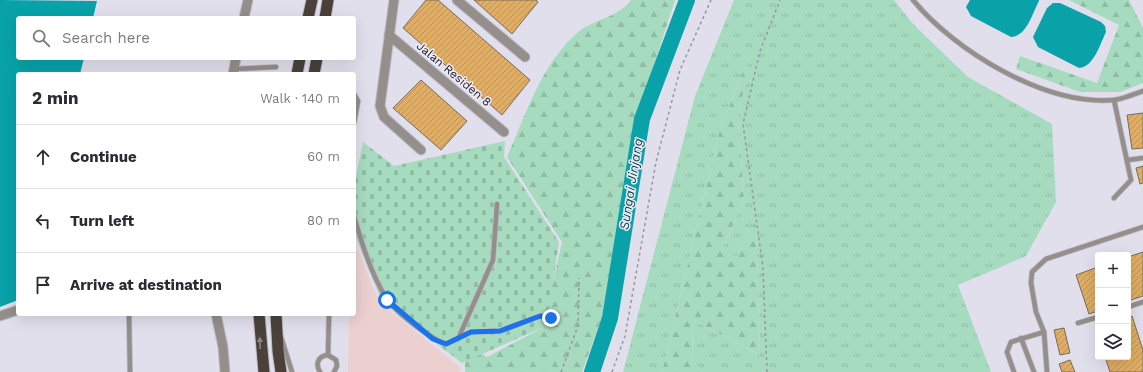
<!DOCTYPE html>
<meta charset="utf-8">
<style>
body{margin:0;font-family:"Work Sans",sans-serif;background:#f7f7f7;color:#2b2b33}
.controls{position:absolute;right:12px;bottom:12px;display:grid;overflow:hidden;border-radius:4px;box-shadow:0 4px 16px #0002}
.controls button{width:36px;height:36px;display:grid;place-items:center;padding:0;border:0;border-bottom:1px solid #e1e1e2;background:#fff;color:#2b2b33;font:20px sans-serif}
.stop{position:absolute;width:12px;height:12px;margin:-9px;border:3px solid #1a73e8;border-radius:50%;background:#fff}
.stop.end{background:#1a73e8;border-color:#fff;box-shadow:0 1px 4px #0008}
.list{margin:0;padding:0;list-style:none}
h2{display:flex;justify-content:space-between;align-items:center;height:52px;margin:0;padding:0 16px;font-size:17px}
h2 small{font-size:13px;font-weight:400;color:#7c7c81}
.list li{display:grid;grid-template-columns:26px 1fr auto;gap:12px;align-items:center;box-sizing:border-box;height:64px;padding:0 16px;border-top:1px solid #e1e1e2}
.list b{display:block;font-size:15px;white-space:nowrap}
.list em{font-size:13px;font-style:normal;color:#7c7c81}
.icon{flex:none;width:22px;height:22px;fill:none;stroke:currentColor;stroke-width:2;stroke-linecap:round;stroke-linejoin:round}
.map{position:relative;flex:none;width:1143px;height:372px;overflow:hidden}
.search{position:absolute;background:#fff;box-shadow:0 4px 16px #0002;left:16px;top:16px;width:340px;height:44px;display:flex;align-items:center;gap:10px;box-sizing:border-box;padding:0 14px;border-radius:4px;color:#7c7c81;font-size:15px}
.panel{position:absolute;background:#fff;box-shadow:0 4px 16px #0002;left:16px;top:72px;width:340px;height:244px;border-radius:4px}
.map>svg:first-child{display:block}
</style>
<div class="map">
<svg width="1143" height="372" viewBox="0 0 1143 372">
<defs>
<pattern id="grass-tufts" width="24" height="20" patternUnits="userSpaceOnUse"><rect width="24" height="20" fill="#a7dbc0"/><path d="M3 7l-1-3M5 7V3M7 7l1-3M15 17l-1-3M17 17v-4M19 17l1-3" fill="none" stroke="#8fbca5"/></pattern>
<pattern id="forest-firs" width="22" height="20" patternUnits="userSpaceOnUse"><rect width="22" height="20" fill="#a7dbc0"/><path d="M5 1l3.5 6h-7zM16 11l3.5 6h-7z" fill="#8fbca5"/></pattern>
<pattern id="cemetery-stones" width="16" height="16" patternUnits="userSpaceOnUse"><rect width="16" height="16" fill="#a7dbc0"/><path d="M2 7V4a2 2 0 0 1 4 0v3zM10 15v-3a2 2 0 0 1 4 0v3z" fill="#8fbca5"/></pattern>
<pattern id="building-hatch" width="6" height="6" patternUnits="userSpaceOnUse"><rect width="6" height="6" fill="#dfad63"/><path d="M-1 1l2-2M0 6l6-6M5 7l2-2" fill="none" stroke="#bf9456"/></pattern>
</defs>
<rect width="100%" height="100%" fill="#e2dfec"/>
<!-- industrial -->
<polygon fill="#ebd0cf" points="356,245 379,302 461,368 458,372 348,372 349,314 354,314 354,247"/>
<!-- grass -->
<polygon fill="url(#grass-tufts)" points="734,0 894,0 913,24 968,77 1052,124 1056,202 1026,256 958,285 991,372 702,372 692,359 693,320 760,355 756,221 736,257 721,252 744,199 738,120 750,53 719,133 662,372 623,372 695,96"/>
<!-- forest -->
<g fill="url(#forest-firs)">
<path d="M631,0H675L640,108L618,236L612,289L582,372H465V359L460,340L487,357L542,328L562,242L507,157C526,114 541,65 577,33C593,19 618,18 631,0Z"/>
<polygon points="1069,0 1129,0 1143,28 1143,83 1120,92 1080,92 1016,69 1020,56 1097,83 1119,25"/>
<polygon points="751,50 738,120 744,199 721,252 736,257 756,220 760,355 693,320 692,359 702,372 662,372 719,133"/>
</g>
<!-- cemetery -->
<polygon fill="url(#cemetery-stones)" points="505,141 504,157 559,242 546,326 462,363 382,302 354,233 354,186 363,142 394,166"/>
<!-- water -->
<g fill="#09a2a9">
<polygon points="0,0 97,1 93,18 18,18 18,58 84,58 80,74 18,74 18,300 0,307"/>
<path d="M970,0H1039V1C1032,14 1027,36 1011,37L971,16L966,7Z"/>
<path d="M1053,3H1060L1101,22L1105,26L1106,32C1100,44 1094,67 1079,68L1038,47L1033,37L1047,8Z"/>
</g>
<g fill="none" stroke-linecap="round" stroke-linejoin="round">
<!-- river -->
<polyline stroke="#09a2a9" stroke-width="16" points="592,372 610,318 642,119 687,0"/>
</g>
<!-- building -->
<g fill="url(#building-hatch)" stroke="#746c62">
<polygon points="426,0 438,0 530,80 502,115 403,28"/>
<polygon points="474,0 536,0 538,2 512,34"/>
<polygon points="421,80 467,121 441,150 393,108"/>
<polygon points="1143,113 1143,148 1132,149 1127,115"/>
<polygon points="1143,166 1143,183 1140,184 1136,168"/>
<polygon points="1143,252 1143,296 1128,301 1128,257"/>
<polygon points="1098,267 1098,311 1089,314 1076,275"/>
<polygon points="1132,316 1143,350 1143,372 1110,372 1105,357 1128,357 1128,318"/>
<polygon points="1064,328 1070,353 1060,355 1054,330"/>
<polygon points="1070,360 1075,372 1062,372 1059,364"/>
</g>
<g fill="none" stroke-linecap="round" stroke-linejoin="round">
<defs>
<g id="service">
<path d="M913,0C955,51 1045,106 1114,100C1123,99 1134,94 1143,91"/>
<polyline points="234,69 276,67"/>
<polyline points="354,94 358,101 354,123"/>
<polyline points="1128,160 1143,158"/>
<polyline points="1114,198 1131,180 1114,100"/>
<path d="M354,216C362,244 371,273 386,298C395,312 431,339 446,344L471,332L500,331L540,316L551,318"/>
<polyline points="1128,307 1143,302"/>
<polyline points="129,314 130,372"/>
<polyline points="1078,323 1098,317"/>
<polyline points="281,337 292,372"/>
<polyline points="1021,338 1034,372"/>
<polyline points="458,339 493,260 497,204"/>
<polyline points="328,355 329,314"/>
<path d="M320,372C315,364 318,356 328,355L336,360L337,366L334,372"/>
<polyline points="1014,372 1007,352 1011,342 1044,332"/>
<polyline points="1047,372 1044,332 1036,312 1031,283 1032,272 1046,259 1143,227"/>
</g>
<g id="minor">
<polyline points="394,0 380,106 384,117 421,150"/>
<polyline points="457,0 525,57"/>
<polyline points="244,18 248,0"/>
<polyline points="389,35 504,132"/>
<polyline points="233,74 236,58"/>
<polyline points="216,314 223,347 225,372"/>
<polyline points="0,316 18,310"/>
</g>
<g id="trunk">
<polyline points="308,18 312,0"/>
<polyline points="325,18 328,0"/>
<polyline points="297,74 300,58"/>
<polyline points="314,74 317,58"/>
<polyline points="259,314 264,372"/>
<polyline points="276,314 278,351 281,372"/>
</g>
</defs>
<!-- service casing -->
<use href="#service" stroke="#bfbcc8" stroke-width="6"/>
<!-- minor casing -->
<use href="#minor" stroke="#bfbcc8" stroke-width="11"/>
<!-- trunk casing -->
<use href="#trunk" stroke="#bfbcc8" stroke-width="13"/>
<!-- path -->
<g stroke="#9896a0" stroke-width="1.5" stroke-dasharray="3 3" stroke-linecap="butt">
<polyline points="561,372 578,326 579,278"/>
<polyline points="612,372 625,336 656,162 680,70 711,0"/>
<polyline points="767,372 763,268 743,124 760,51 780,0"/>
</g>
<!-- service -->
<use href="#service" stroke="#948f8b" stroke-width="4.5"/>
<!-- minor -->
<use href="#minor" stroke="#948f8b" stroke-width="9"/>
<!-- trunk -->
<use href="#trunk" stroke="#4a423a" stroke-width="11"/>
</g>
<!-- one-way arrows -->
<defs><path id="oneway-solid" d="M-6-.8H1V-3.2L6.5 0L1 3.2V.8H-6Z"/></defs>
<use fill="#8c8687" href="#oneway-solid" transform="translate(260 343) rotate(-93)"/>
<g fill="none" stroke-linecap="round" stroke-linejoin="round">
<!-- route -->
<polyline stroke="#1a73e8" stroke-width="5" points="387,300 433,339 446,344 471,332 500,331 540,316 551,318"/>
</g>
<g text-anchor="middle" dominant-baseline="central" stroke-width="3" stroke-linejoin="round" paint-order="stroke">
<!-- street labels -->
<g font-size="12" fill="#1e1d22" stroke="#efecfa">
<text transform="translate(454 74) rotate(40)">Jalan Residen 8</text>
</g>
<!-- water labels -->
<g font-size="13" font-style="italic" fill="#0d4649" stroke="#efecfa">
<text transform="translate(631 184) rotate(-81)">Sungai Jinjang</text>
</g>
</g>
</svg>
<div class="controls">
<button>+</button>
<button>−</button>
<button><svg class="icon" aria-label="layers" viewBox="0 0 24 24"><path d="M12 4l9 5-9 5-9-5zM3 14l9 5 9-5"/></svg></button>
</div>
<div class="stop" style="left:387px;top:300px"></div>
<div class="stop end" style="left:551px;top:318px"></div>
<div class="search"><svg class="icon" aria-label="search" viewBox="0 0 24 24"><circle cx="10" cy="10" r="6"/><path d="M15 15l6 6"/></svg>Search here</div>
<section class="panel">
<h2>2 min<small>Walk · 140 m</small></h2>
<ul class="list">
<li><svg class="icon" aria-label="ahead" viewBox="0 0 24 24"><path d="M12 20V5M6 11l6-6 6 6"/></svg><div><b>Continue</b></div><em>60 m</em></li>
<li><svg class="icon" aria-label="left" viewBox="0 0 24 24"><path d="M17 20v-9H6M10 6l-5 5 5 5"/></svg><div><b>Turn left</b></div><em>80 m</em></li>
<li><svg class="icon" aria-label="arrive" viewBox="0 0 24 24"><path d="M6 21V4h12l-3 4 3 4H6"/></svg><div><b>Arrive at destination</b></div></li>
</ul>
</section>
</div>
